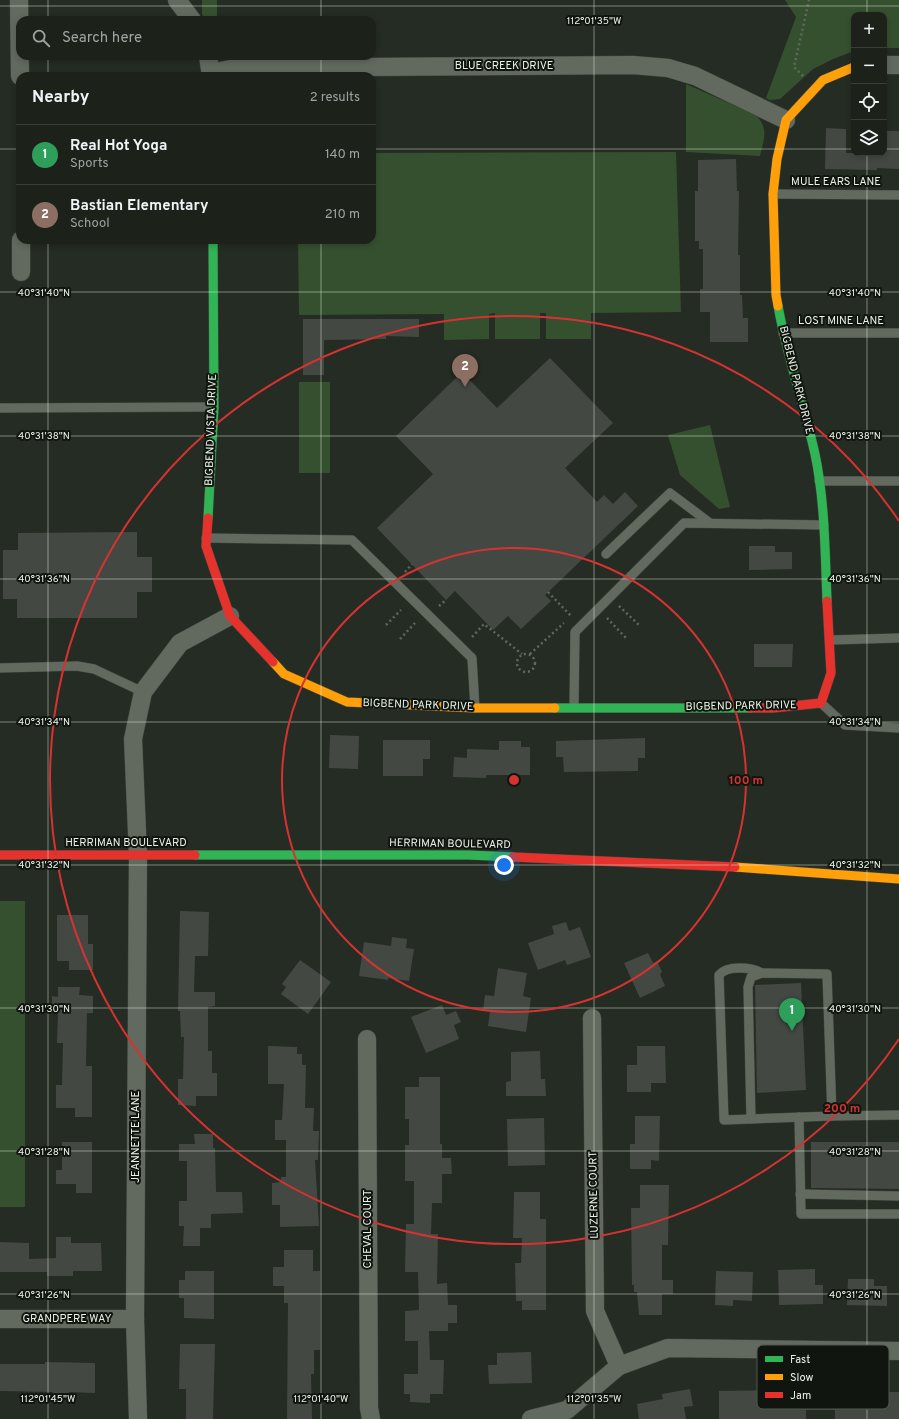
<!DOCTYPE html>
<meta charset="utf-8">
<style>
body{margin:0;font-family:Overpass,sans-serif;background:#252923;color:#f1f3f6}
.controls{position:absolute;right:12px;top:12px;display:grid;overflow:hidden;border-radius:8px;box-shadow:0 2px 6px #0003}
.controls button{width:36px;height:36px;display:grid;place-items:center;padding:0;border:0;border-bottom:1px solid #3a3e39;background:#1c211a;color:#f1f3f6;font:20px sans-serif}
.you{position:absolute;left:504px;top:865px;width:14px;height:14px;margin:-10px;border:3px solid #fff;border-radius:50%;background:#1a73e8;box-shadow:0 0 0 6px #1a73e833}
.badge{display:grid;place-items:center;width:26px;height:26px;border-radius:50%;background:#8c9099;color:#fff;font-size:13px;font-weight:700}
.pin{position:absolute;translate:-50% -33px;filter:drop-shadow(0 1px 2px #0008)}
.pin::after{content:'';position:absolute;top:21px;width:14px;height:12px;background:inherit;clip-path:polygon(0 0,100% 0,50% 100%)}
.list{margin:0;padding:0;list-style:none}
h2{display:flex;justify-content:space-between;align-items:center;height:52px;margin:0;padding:0 16px;font-size:17px}
h2 small{font-size:13px;font-weight:400;color:#a0a3a2}
.list li{display:grid;grid-template-columns:26px 1fr auto;gap:12px;align-items:center;box-sizing:border-box;height:60px;padding:0 16px;border-top:1px solid #3a3e39}
.list b{display:block;font-size:15px;white-space:nowrap}
.list p{margin:0;font-size:13px;white-space:nowrap;color:#a0a3a2}
.list em{font-size:13px;font-style:normal;color:#a0a3a2}
.icon{flex:none;width:22px;height:22px;fill:none;stroke:currentColor;stroke-width:2;stroke-linecap:round;stroke-linejoin:round}
.map{position:relative;flex:none;width:899px;height:1419px;overflow:hidden}
.search{position:absolute;background:#1c211a;box-shadow:0 2px 6px #0003;left:16px;top:16px;width:360px;height:44px;display:flex;align-items:center;gap:10px;box-sizing:border-box;padding:0 14px;border-radius:12px;color:#a0a3a2;font-size:15px}
.panel{position:absolute;background:#1c211a;box-shadow:0 2px 6px #0003;left:16px;top:72px;width:360px;height:172px;border-radius:12px}
.map>svg:first-child{display:block}
</style>
<div class="map">
<svg width="899" height="1419" viewBox="0 0 899 1419">
<rect width="100%" height="100%" fill="#252c23"/>
<!-- green -->
<g fill="#35502f">
<polygon points="202,0 217,0 217,20 205,20 202,14"/>
<polygon points="785,0 899,0 899,48 884,48 884,15 854,15 854,51 833,59 813,69 780,99 770,100 766,98 796,17"/>
<path d="M686,84L756,115C769,129 764,139 760,156L686,152Z"/>
<polygon points="676,152 681,312 591,313 591,339 546,339 546,313 540,313 540,339 495,339 495,313 489,314 489,339 444,340 444,314 299,315 298,240 372,240 372,153"/>
<rect x="299" y="382" width="31" height="91"/>
<polygon points="710,425 730,507 719,509 680,475 668,435"/>
<rect x="0" y="901" width="25" height="306"/>
</g>
<!-- building -->
<g fill="#434942">
<polygon points="826,128 846,129 846,153 884,153 884,131 899,131 899,169 877,168 877,170 825,169"/>
<polygon points="736,159 737,191 739,191 738,255 740,255 740,295 742,295 743,318 748,318 748,342 710,342 710,312 700,312 700,289 703,289 703,249 699,249 699,241 695,241 695,191 698,191 698,160"/>
<polygon points="303,319 419,319 419,337 386,336 386,339 324,340 324,375 303,375"/>
<polygon points="550,358 613,423 565,468 597,502 604,495 613,504 625,492 638,506 545,595 551,601 521,629 508,616 493,630 455,591 446,600 377,528 433,474 396,436 462,372 497,408"/>
<polygon points="137,532 137,557 152,557 152,592 137,592 137,618 17,618 17,599 3,599 3,550 18,550 18,533"/>
<polygon points="749,546 775,546 775,552 792,552 792,569 749,570"/>
<polygon points="754,644 793,644 792,667 754,667"/>
<polygon points="330,735 359,736 358,769 329,768"/>
<polygon points="645,738 645,758 638,758 638,771 564,772 563,757 556,757 556,741"/>
<polygon points="383,740 430,740 430,759 423,759 423,776 383,776"/>
<polygon points="499,741 521,741 521,747 530,747 530,775 486,775 486,778 453,777 454,757 467,758 467,749 499,750"/>
<polygon points="180,911 209,912 208,956 195,956 194,992 215,992 215,1006 208,1007 208,1051 212,1051 212,1073 217,1073 217,1096 196,1096 196,1106 178,1105 178,1079 183,1079 184,1037 181,1037 180,1011 178,1011"/>
<polygon points="57,915 88,915 88,944 93,944 93,970 69,970 69,961 57,961"/>
<polygon points="566,922 569,931 580,927 591,957 567,965 565,960 538,970 528,943 554,934 552,926"/>
<polygon points="392,937 407,939 406,948 414,949 409,981 388,978 388,980 359,976 364,942 391,946"/>
<polygon points="648,953 653,963 657,961 662,972 660,974 665,986 640,998 624,963"/>
<polygon points="300,960 331,982 308,1014 281,994 286,987 282,984"/>
<polygon points="498,968 527,973 523,996 531,998 526,1032 488,1026 490,1012 483,1011 485,995 494,996"/>
<polygon points="801,983 806,1090 757,1093 755,985"/>
<polygon points="58,987 80,987 79,995 93,996 93,1013 87,1013 86,1066 92,1066 92,1117 75,1117 75,1108 56,1108 56,1085 62,1085 63,1043 57,1043 58,1012 52,1012 52,996 58,997"/>
<polygon points="442,1005 446,1015 456,1011 461,1022 454,1025 459,1039 426,1053 411,1017"/>
<polygon points="268,1046 297,1047 297,1054 302,1054 302,1065 306,1065 305,1108 314,1108 313,1131 319,1131 318,1160 315,1160 319,1226 280,1227 280,1205 272,1205 272,1183 281,1182 281,1177 286,1177 286,1140 275,1140 275,1120 282,1120 284,1084 268,1084"/>
<polygon points="637,1046 665,1046 666,1083 651,1083 651,1092 627,1092 627,1065 637,1065"/>
<polygon points="540,1051 541,1079 545,1079 546,1096 506,1096 506,1082 511,1081 511,1052"/>
<polygon points="419,1077 440,1077 440,1144 442,1144 442,1158 451,1158 452,1174 442,1174 442,1203 432,1203 431,1234 438,1234 437,1284 447,1283 448,1305 457,1305 457,1323 448,1323 448,1331 429,1331 430,1360 444,1360 443,1394 430,1394 430,1403 410,1402 410,1394 404,1394 404,1374 418,1374 418,1341 405,1341 405,1311 419,1310 418,1272 405,1272 406,1224 414,1224 414,1181 405,1181 405,1145 409,1145 409,1119 405,1119 405,1087 419,1087"/>
<polygon points="635,1116 660,1116 659,1161 651,1160 651,1169 630,1169 630,1144 635,1144"/>
<polygon points="544,1118 545,1165 508,1166 507,1119"/>
<polygon points="194,1134 213,1134 213,1148 215,1148 216,1192 242,1192 243,1213 211,1214 211,1228 200,1228 200,1246 183,1246 184,1226 179,1226 179,1201 187,1201 187,1161 179,1161 179,1144 195,1144"/>
<polygon points="62,1142 92,1142 92,1193 76,1193 76,1184 56,1184 56,1170 62,1170"/>
<polygon points="811,1142 899,1142 899,1189 811,1188"/>
<polygon points="640,1185 669,1185 668,1245 662,1245 662,1280 673,1280 673,1294 662,1294 662,1315 639,1315 637,1292 634,1292 634,1285 632,1285 631,1208 640,1208"/>
<polygon points="514,1192 540,1192 540,1219 546,1219 546,1310 522,1310 522,1301 516,1301 515,1263 521,1263 522,1238 513,1238"/>
<polygon points="56,1237 71,1237 71,1243 101,1243 102,1271 73,1271 73,1276 47,1276 47,1272 0,1272 0,1242 29,1243 29,1259 56,1258"/>
<polygon points="284,1250 313,1250 313,1271 320,1271 320,1350 314,1350 314,1374 311,1374 312,1419 287,1419 288,1303 284,1303 284,1286 273,1286 273,1267 284,1267"/>
<polygon points="815,1269 815,1285 823,1285 823,1304 779,1305 778,1270"/>
<polygon points="185,1271 214,1271 214,1319 184,1318 184,1298 179,1298 179,1280 185,1280"/>
<polygon points="716,1271 753,1272 752,1301 733,1300 733,1306 715,1305"/>
<polygon points="848,1279 874,1279 874,1286 887,1286 887,1306 847,1305"/>
<polygon points="180,1344 215,1344 213,1419 186,1419 186,1389 179,1389"/>
<polygon points="531,1352 532,1383 489,1384 488,1365 497,1365 497,1353"/>
<polygon points="45,1362 95,1363 95,1393 69,1392 69,1398 53,1398 53,1392 0,1391 0,1364 45,1364"/>
<polygon points="690,1389 693,1406 684,1407 686,1419 639,1419 637,1404 663,1399 662,1394"/>
<polygon points="847,1389 847,1392 899,1392 899,1419 835,1419 835,1410 806,1410 806,1419 719,1419 719,1391"/>
</g>
<g fill="none" stroke-linecap="round" stroke-linejoin="round">
<defs>
<g id="lane">
<polyline points="773,194 899,195"/>
<polyline points="783,333 899,333"/>
<polyline points="0,408 214,407"/>
<polyline points="819,481 899,481"/>
<polyline points="206,538 352,540 472,658 475,708"/>
<polyline points="606,554 670,493 710,523"/>
<polyline points="831,640 899,638"/>
<polyline points="0,668 77,666 94,669 143,692"/>
<polyline points="821,703 845,725 899,728"/>
<polyline points="574,707 575,632 684,523 824,525"/>
<path d="M762,973C751,967 727,965 719,975L724,1120L832,1116"/>
<polyline points="799,1117 801,1214 899,1214"/>
<polyline points="751,1119 748,987 751,977 762,973 827,974 832,1116 899,1115"/>
<polyline points="800,1194 899,1196"/>
</g>
<g id="street">
<polyline points="19,0 20,76"/>
<polyline points="177,0 192,20"/>
<polyline points="208,56 211,76"/>
<polyline points="884,65 899,65"/>
<polyline points="211,73 235,68 633,65 668,68 695,76 786,120"/>
<polyline points="21,240 21,272"/>
<polyline points="592,1018 595,1311 619,1366"/>
<polyline points="367,1039 369,1408 371,1419"/>
<polyline points="0,1319 135,1319"/>
<polyline points="138,1419 135,1319 138,855 133,739 143,692 180,643 230,616"/>
<polyline points="531,1419 567,1410 619,1366 668,1348 899,1351"/>
</g>
<g id="fast">
<path d="M778,306C787,356 804,405 815,454C825,502 825,552 827,601"/>
<polyline points="208,518 214,407 213,240"/>
<polyline points="555,708 750,708"/>
<polyline points="195,855 468,855 513,857"/>
</g>
<g id="slow">
<polyline points="778,306 776,295 773,194 777,159 786,120 823,80 854,67"/>
<polyline points="273,662 284,674 347,702 475,708 555,708"/>
<polyline points="735,867 899,879"/>
</g>
<g id="jam">
<polyline points="208,518 206,546 230,616 273,662"/>
<polyline points="750,708 773,708 821,703 831,673 827,601"/>
<polyline points="0,855 195,855"/>
<polyline points="513,857 735,867"/>
</g>
</defs>
<!-- lane casing -->
<use href="#lane" stroke="#41473f" stroke-width="10"/>
<!-- street casing -->
<use href="#street" stroke="#41473f" stroke-width="19"/>
<!-- fast casing -->
<use href="#fast" stroke="#41473f" stroke-width="10"/>
<!-- slow casing -->
<use href="#slow" stroke="#41473f" stroke-width="10"/>
<!-- jam casing -->
<use href="#jam" stroke="#41473f" stroke-width="10"/>
<!-- path -->
<g stroke="#60685e" stroke-width="2.5" stroke-dasharray="2 3" stroke-linecap="butt">
<polyline points="803,76 794,67 809,0"/>
<polyline points="405,572 412,564"/>
<polyline points="548,592 571,616"/>
<polyline points="439,606 446,600"/>
<polyline points="619,606 639,625"/>
<polyline points="607,618 626,638"/>
<polyline points="386,625 401,610"/>
<polyline points="472,637 484,624 522,654"/>
<polyline points="400,639 415,623"/>
<circle cx="526" cy="663" r="9"/>
<polyline points="530,654 564,623"/>
</g>
<!-- lane -->
<use href="#lane" stroke="#626a60" stroke-width="9"/>
<!-- street -->
<use href="#street" stroke="#626a60" stroke-width="18"/>
<!-- fast -->
<use href="#fast" stroke="#30b455" stroke-width="9"/>
<!-- slow -->
<use href="#slow" stroke="#ff9f0a" stroke-width="9"/>
<!-- jam -->
<use href="#jam" stroke="#e5322d" stroke-width="9"/>
</g>
<!-- ticks -->
<path fill="none" stroke="#eaf3e8" stroke-width="1" stroke-opacity="0.45" d="M48,0V20M321,0V20M594,0V1419M867,0V15M0,6H899M48,56V76M321,56V76M0,149H20M372,149H854M884,149H899M867,153V1419M48,240V1419M321,240V1419M0,292H899M0,436H899M0,579H899M0,722H899M0,865H899M0,1008H899M0,1151H899M0,1294H899"/>
<!-- distance rings -->
<g fill="none" stroke="#d73232" stroke-width="2">
<circle cx="514" cy="780" r="232"/>
<path d="M899 1039A464 464 0 1 1 899 521"/>
</g>
<g text-anchor="middle" dominant-baseline="central" stroke-width="4" stroke-linejoin="round" paint-order="stroke">
<!-- street labels -->
<g font-size="11" fill="#eaf3e8" stroke="#10160f">
<text x="504" y="66">BLUE CREEK DRIVE</text>
<text x="836" y="182">MULE EARS LANE</text>
<text x="841" y="321">LOST MINE LANE</text>
<text transform="translate(796 380) rotate(76)">BIGBEND PARK DRIVE</text>
<text transform="translate(211 430) rotate(-88)">BIGBEND VISTA DRIVE</text>
<text transform="translate(418 705) rotate(2)">BIGBEND PARK DRIVE</text>
<text transform="translate(741 706) rotate(-1)">BIGBEND PARK DRIVE</text>
<text x="126" y="843">HERRIMAN BOULEVARD</text>
<text transform="translate(450 844) rotate(1)">HERRIMAN BOULEVARD</text>
<text transform="translate(136 1137) rotate(-90)">JEANNETTE LANE</text>
<text transform="translate(594 1195) rotate(-91)">LUZERNE COURT</text>
<text transform="translate(368 1229) rotate(-90)">CHEVAL COURT</text>
<text x="67" y="1319">GRANDPERE WAY</text>
</g>
</g>
<!-- legend -->
<rect x="757" y="1345" width="132" height="64" rx="6" fill="#10160f" stroke="#515850" stroke-width="1"/>
<rect x="765" y="1356" width="18" height="6" fill="#30b455"/>
<rect x="765" y="1374" width="18" height="6" fill="#ff9f0a"/>
<rect x="765" y="1392" width="18" height="6" fill="#e5322d"/>
<g font-size="11" fill="#eaf3e8">
<text x="790" y="1363">Fast</text>
<text x="790" y="1381">Slow</text>
<text x="790" y="1399">Jam</text>
</g>
<g font-size="10" text-anchor="middle" fill="#eaf3e8" stroke="#10160f" stroke-width="4" stroke-linejoin="round" paint-order="stroke">
<text x="594" y="24">112°01'35"W</text>
<text x="44" y="296">40°31'40"N</text>
<text x="855" y="296">40°31'40"N</text>
<text x="44" y="439">40°31'38"N</text>
<text x="855" y="439">40°31'38"N</text>
<text x="44" y="582">40°31'36"N</text>
<text x="855" y="582">40°31'36"N</text>
<text x="44" y="725">40°31'34"N</text>
<text x="855" y="725">40°31'34"N</text>
<text x="44" y="868">40°31'32"N</text>
<text x="855" y="868">40°31'32"N</text>
<text x="44" y="1012">40°31'30"N</text>
<text x="855" y="1012">40°31'30"N</text>
<text x="44" y="1155">40°31'28"N</text>
<text x="855" y="1155">40°31'28"N</text>
<text x="44" y="1298">40°31'26"N</text>
<text x="855" y="1298">40°31'26"N</text>
<text x="48" y="1402">112°01'45"W</text>
<text x="321" y="1402">112°01'40"W</text>
<text x="594" y="1402">112°01'35"W</text>
</g>
<circle cx="514" cy="780" r="6" fill="#d73232" stroke="#10160f" stroke-width="2"/>
<g font-size="12" text-anchor="middle" font-weight="bold" fill="#d73232" stroke="#10160f" stroke-width="4" stroke-linejoin="round" paint-order="stroke">
<text x="746" y="784">100 m</text>
<text x="842" y="1112">200 m</text>
</g>
</svg>
<div class="controls">
<button>+</button>
<button>−</button>
<button><svg class="icon" aria-label="locate" viewBox="0 0 24 24"><circle cx="12" cy="12" r="6"/><path d="M12 2v4M12 18v4M2 12h4M18 12h4"/></svg></button>
<button><svg class="icon" aria-label="layers" viewBox="0 0 24 24"><path d="M12 4l9 5-9 5-9-5zM3 14l9 5 9-5"/></svg></button>
</div>
<div class="you"></div>
<div class="pin badge" style="left:792px;top:1031px;background:#2e9e5b">1</div>
<div class="pin badge" style="left:465px;top:387px;background:#8d6e63">2</div>
<div class="search"><svg class="icon" aria-label="search" viewBox="0 0 24 24"><circle cx="10" cy="10" r="6"/><path d="M15 15l6 6"/></svg>Search here</div>
<section class="panel">
<h2>Nearby<small>2 results</small></h2>
<ul class="list">
<li><span class="badge" style="background:#2e9e5b">1</span><div><b>Real Hot Yoga</b><p>Sports</p></div><em>140 m</em></li>
<li><span class="badge" style="background:#8d6e63">2</span><div><b>Bastian Elementary</b><p>School</p></div><em>210 m</em></li>
</ul>
</section>
</div>
